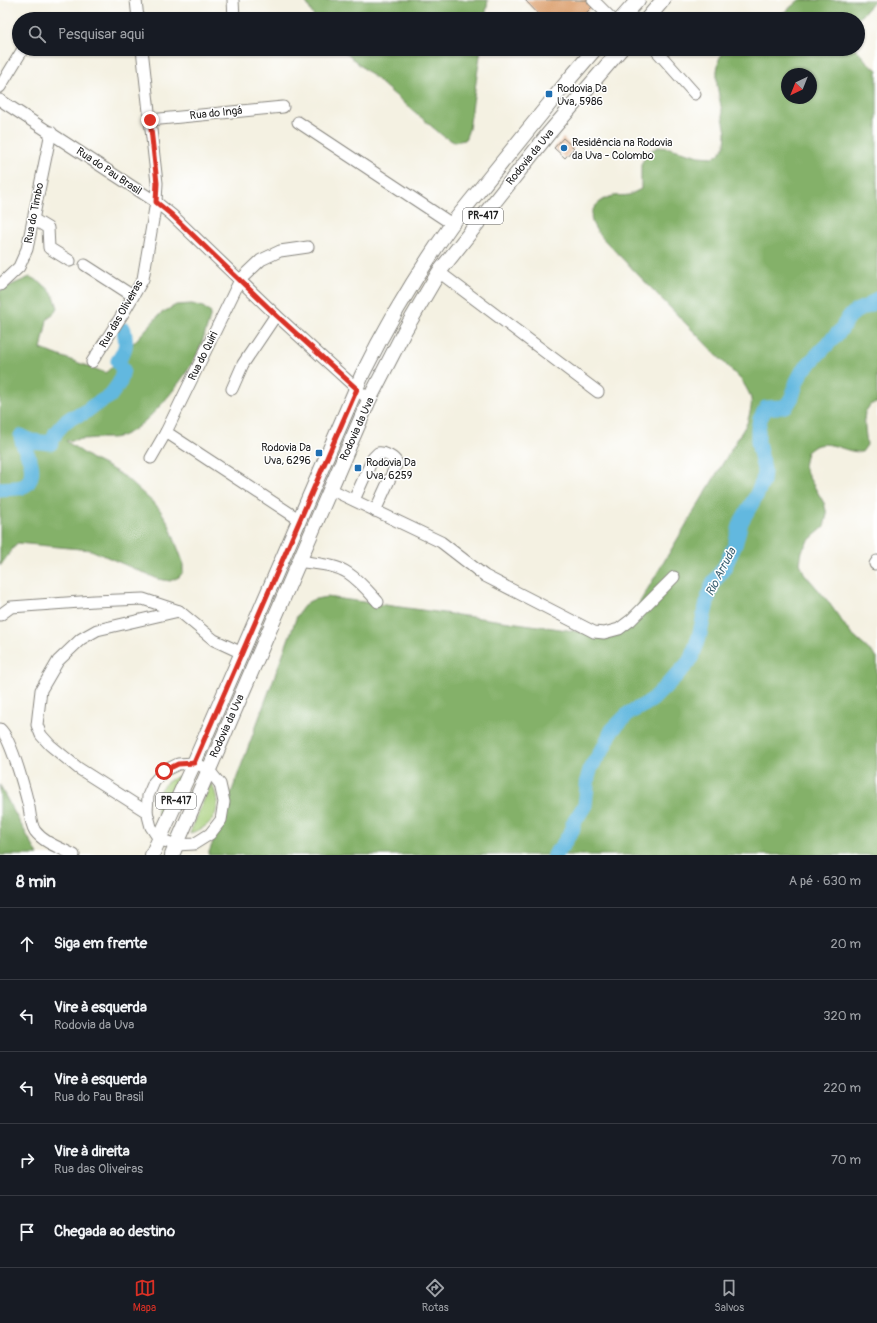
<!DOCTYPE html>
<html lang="pt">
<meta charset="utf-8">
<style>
body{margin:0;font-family:Pangolin,sans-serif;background:#20242c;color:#f1f3f6}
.compass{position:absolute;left:781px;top:68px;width:36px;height:36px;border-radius:50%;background:#171b24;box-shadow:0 1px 3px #0004;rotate:223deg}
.stop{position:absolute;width:12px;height:12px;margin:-9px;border:3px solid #d93025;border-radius:50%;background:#fff}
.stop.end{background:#d93025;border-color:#fff;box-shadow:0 1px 4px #0008}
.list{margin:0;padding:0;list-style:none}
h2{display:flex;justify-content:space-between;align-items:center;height:52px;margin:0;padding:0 16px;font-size:17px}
h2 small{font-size:13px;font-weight:400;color:#9ea1a6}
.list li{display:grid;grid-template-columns:26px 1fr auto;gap:12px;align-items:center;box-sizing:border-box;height:72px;padding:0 16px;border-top:1px solid #363941}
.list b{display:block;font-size:15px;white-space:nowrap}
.list p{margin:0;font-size:13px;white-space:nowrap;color:#9ea1a6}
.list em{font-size:13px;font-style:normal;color:#9ea1a6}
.icon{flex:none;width:22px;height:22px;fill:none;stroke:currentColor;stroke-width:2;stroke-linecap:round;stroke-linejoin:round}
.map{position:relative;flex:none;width:877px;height:855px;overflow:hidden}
.search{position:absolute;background:#171b24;box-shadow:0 1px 3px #0004;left:12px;right:12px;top:12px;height:44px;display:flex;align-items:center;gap:10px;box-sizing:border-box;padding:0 14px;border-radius:22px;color:#9ea1a6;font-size:15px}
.sheet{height:412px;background:#171b24}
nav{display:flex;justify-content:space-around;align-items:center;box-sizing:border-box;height:56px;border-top:1px solid #363941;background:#171b24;font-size:11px;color:#9ea1a6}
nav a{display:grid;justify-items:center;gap:2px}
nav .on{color:#d93025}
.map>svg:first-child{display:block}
</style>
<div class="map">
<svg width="877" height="855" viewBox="0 0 877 855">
<rect width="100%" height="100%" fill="#fff"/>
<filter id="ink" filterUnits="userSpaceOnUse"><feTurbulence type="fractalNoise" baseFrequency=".025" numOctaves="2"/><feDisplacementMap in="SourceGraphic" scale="8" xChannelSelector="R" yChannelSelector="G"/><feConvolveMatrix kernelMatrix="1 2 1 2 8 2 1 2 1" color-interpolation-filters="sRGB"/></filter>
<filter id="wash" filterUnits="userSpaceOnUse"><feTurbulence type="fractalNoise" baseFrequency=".012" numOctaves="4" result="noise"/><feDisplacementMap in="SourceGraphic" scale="16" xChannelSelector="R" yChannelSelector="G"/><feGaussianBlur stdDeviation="0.9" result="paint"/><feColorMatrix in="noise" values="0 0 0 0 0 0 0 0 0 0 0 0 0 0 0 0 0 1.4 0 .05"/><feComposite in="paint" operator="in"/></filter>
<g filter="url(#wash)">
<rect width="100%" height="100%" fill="#f4f1e2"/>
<!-- green -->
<g fill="#a6ce79" stroke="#61754a">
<path d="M183,775L162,823C150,800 157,782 183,775Z"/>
<path d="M211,783C224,807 216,826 190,833Z"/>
</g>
<!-- forest -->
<g fill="#84b169" stroke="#506642" fill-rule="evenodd">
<polygon points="305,0 488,0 485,19 315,19"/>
<polygon points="799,0 875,0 858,19 772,19 786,11"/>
<polygon points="341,49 481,49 469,129 465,140 454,142 443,136"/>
<path d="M725,49H856L867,62L877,70V403L871,404L865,412L864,420L867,445L862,452C847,453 832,441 818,445C814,446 810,450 807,452L804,466L808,476L824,503L827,514L824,527L808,541L802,551L800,563L804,573L827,600L851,634L877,657V855H208L297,616C307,600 309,600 327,597L582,632L601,634L613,632L638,605L747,423C753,402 754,400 742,381L610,246C599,234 580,217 600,202C604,199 608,197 614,196C619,195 625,196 629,195C633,193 637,191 641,189V164L649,151L659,147L670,148L699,156L713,157L718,155L725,145L726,133L717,85V71L719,59ZM787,74H811V98H787Z"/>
<path d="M30,277C46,285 53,290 58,308L47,320L41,349L106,373L160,314L176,305L192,304L203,307L211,313C207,329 201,347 193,362C180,384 148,425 124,435C116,439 106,438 97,438C87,439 76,439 66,441L92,459L110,468L125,477L158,507L168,522L183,562V572L179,577L170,581L158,579L91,550L17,543L0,566V290Z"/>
<polygon points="0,785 3,792 38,855 0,855"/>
</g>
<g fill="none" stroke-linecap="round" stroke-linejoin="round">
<!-- river -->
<g stroke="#62b8df" stroke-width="15">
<path d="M0,489C7,488 15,489 22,487C33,483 33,469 30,460C26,451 22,445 21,436L31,441L51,443L56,432L65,422L72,417L84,413L93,406L110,396L120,382L123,370L118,361C126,349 127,345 124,330"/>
<polyline points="554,855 562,846 573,829 573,824 585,805 588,777 591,767 604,747 612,730 629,713 644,705 652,700 677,675 689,662 693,654 699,637 709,594 713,583 724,568 735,545 741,522 756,496 763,481 764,470 758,442 758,429 760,419 766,408 782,407 787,405 792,397 797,381 803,370 840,331 849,317 856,311 870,305 877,299"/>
</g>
</g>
<g id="blocks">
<!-- building -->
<g fill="#da9b67">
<polygon points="525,0 587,0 593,6 580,19 543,19"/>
<polygon points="563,138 574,148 565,158 554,148"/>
</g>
</g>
</g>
<g filter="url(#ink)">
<use href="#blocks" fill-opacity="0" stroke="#88867f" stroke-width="1"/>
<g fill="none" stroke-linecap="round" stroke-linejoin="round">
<defs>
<g id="minor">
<polyline points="136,0 138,19"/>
<polyline points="233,0 234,18"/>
<polyline points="593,0 612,19"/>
<polyline points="655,49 695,94"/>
<polyline points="0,87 23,49"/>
<polyline points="0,100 156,202 172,215 276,315 369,400"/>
<polyline points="150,120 283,107"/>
<polyline points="298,122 452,224"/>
<polyline points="33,219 48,228 49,248 70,261"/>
<polyline points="85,265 133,296"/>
<polyline points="439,272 598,392"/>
<polyline points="0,285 19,267 27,249 51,132"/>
<polyline points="92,362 124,312 143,279 156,202 157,183 142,49"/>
<polyline points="232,389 243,364 276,315"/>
<polyline points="166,432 300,520"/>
<polyline points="151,458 166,432 240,280 261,260 280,251 308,247"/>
<polyline points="330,489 441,542 485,576 594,632 604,633 619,629 631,620 674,577"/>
<path d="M354,500L373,458L378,453C384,452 394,457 397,463L375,511"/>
<path d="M299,561C315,564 335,564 348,573C360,581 369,592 378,602"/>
<polyline points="875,564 877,561"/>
<polyline points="0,615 11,607 94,601 143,599 179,611 214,640 242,653"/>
<path d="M0,729C11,738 25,791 29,807C30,814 31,825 35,831C44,843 61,848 74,855"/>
<polygon points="194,763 208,769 220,784 224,802 221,820 210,834 194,844 176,845 159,839 151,827 147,812 148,796 154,782 164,771 178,764"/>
<polyline points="147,812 78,768 50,745 41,735 37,725 41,690 58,661 81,639 97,630 179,611"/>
</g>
<g id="major">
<polyline points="621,19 638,0"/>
<polyline points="647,19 663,0"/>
<path d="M152,855L194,763L362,375C388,322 418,272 452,224L571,77L595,49"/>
<polyline points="172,855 369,400 405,330 439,272 549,133 621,49"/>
</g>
</defs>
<!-- minor casing -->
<use href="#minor" stroke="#88867f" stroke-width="13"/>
<!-- major casing -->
<use href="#major" stroke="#88867f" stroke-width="16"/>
<!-- minor -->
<use href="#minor" stroke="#fff" stroke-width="11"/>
<!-- major -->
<use href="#major" stroke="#fff" stroke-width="14"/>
</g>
</g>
<g fill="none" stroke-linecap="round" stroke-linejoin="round" filter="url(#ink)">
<!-- route -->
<polyline stroke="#d93025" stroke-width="5" points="150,120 157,183 156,202 172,215 276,315 357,389 194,763 178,764 164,771"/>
</g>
<!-- markers -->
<g fill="#1f6fb2" stroke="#fff" stroke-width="1.5">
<rect x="545" y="90" width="8" height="8" rx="2"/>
<circle cx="564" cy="148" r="4"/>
<rect x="315" y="449" width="8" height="8" rx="2"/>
<rect x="354" y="464" width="8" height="8" rx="2"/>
</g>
<g text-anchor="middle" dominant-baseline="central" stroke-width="3" stroke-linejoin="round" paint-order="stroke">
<!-- shield labels -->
<g fill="#fff" stroke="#606060" stroke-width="1">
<rect x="463" y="208" width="40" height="16" rx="3"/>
<rect x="156" y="793" width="40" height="16" rx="3"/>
</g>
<g font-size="10" font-weight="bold" fill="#1c1c1c">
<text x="483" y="216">PR-417</text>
<text x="176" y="801">PR-417</text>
</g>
<!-- poi labels -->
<g font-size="11" fill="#1c1c1c" stroke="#fff" text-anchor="start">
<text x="557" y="88">Rodovia Da<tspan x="557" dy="13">Uva, 5986</tspan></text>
<text x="572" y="142">Residência na Rodovia<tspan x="572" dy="13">da Uva - Colombo</tspan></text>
<text x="311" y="447" text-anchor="end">Rodovia Da<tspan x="311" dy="13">Uva, 6296</tspan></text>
<text x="366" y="462">Rodovia Da<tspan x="366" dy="13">Uva, 6259</tspan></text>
</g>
<!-- street labels -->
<g font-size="11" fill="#1c1c1c" stroke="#fff">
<text transform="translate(216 113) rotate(-6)">Rua do Ingá</text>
<text transform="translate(530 157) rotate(-51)">Rodovia da Uva</text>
<text transform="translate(109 171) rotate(34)">Rua do Pau Brasil</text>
<text transform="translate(34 213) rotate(-79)">Rua do Timbo</text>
<text transform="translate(121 314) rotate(-60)">Rua das Oliveiras</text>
<text transform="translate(203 356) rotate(-64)">Rua do Quiri</text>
<text transform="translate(357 429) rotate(-66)">Rodovia da Uva</text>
<text transform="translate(227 726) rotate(-66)">Rodovia da Uva</text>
</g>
<!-- water labels -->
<g font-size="12" font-style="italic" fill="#3c6274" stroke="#fff">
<text transform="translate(721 572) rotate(-63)">Rio Arruda</text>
</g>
</g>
</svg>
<svg class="compass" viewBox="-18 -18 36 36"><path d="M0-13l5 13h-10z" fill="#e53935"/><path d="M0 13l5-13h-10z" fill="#9ea1a6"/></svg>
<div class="stop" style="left:164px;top:771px"></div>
<div class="stop end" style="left:150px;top:120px"></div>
<div class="search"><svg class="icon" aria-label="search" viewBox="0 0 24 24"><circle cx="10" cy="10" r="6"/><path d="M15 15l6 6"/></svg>Pesquisar aqui</div>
</div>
<section class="sheet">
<h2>8 min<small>A pé · 630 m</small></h2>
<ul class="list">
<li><svg class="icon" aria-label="ahead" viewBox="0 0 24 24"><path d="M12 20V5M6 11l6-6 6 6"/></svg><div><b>Siga em frente</b></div><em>20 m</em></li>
<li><svg class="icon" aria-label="left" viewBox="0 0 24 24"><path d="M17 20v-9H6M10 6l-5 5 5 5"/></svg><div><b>Vire à esquerda</b><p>Rodovia da Uva</p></div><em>320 m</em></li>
<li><svg class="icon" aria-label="left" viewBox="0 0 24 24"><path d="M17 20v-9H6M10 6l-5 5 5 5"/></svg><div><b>Vire à esquerda</b><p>Rua do Pau Brasil</p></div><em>220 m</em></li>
<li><svg class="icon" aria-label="right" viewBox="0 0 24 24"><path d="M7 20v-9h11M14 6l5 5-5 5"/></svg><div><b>Vire à direita</b><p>Rua das Oliveiras</p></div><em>70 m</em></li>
<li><svg class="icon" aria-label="arrive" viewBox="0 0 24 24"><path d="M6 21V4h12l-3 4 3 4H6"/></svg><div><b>Chegada ao destino</b></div></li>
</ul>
</section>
<nav>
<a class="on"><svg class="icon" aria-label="map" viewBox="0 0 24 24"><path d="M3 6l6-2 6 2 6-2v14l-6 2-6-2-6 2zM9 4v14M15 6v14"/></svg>Mapa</a>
<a><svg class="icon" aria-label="directions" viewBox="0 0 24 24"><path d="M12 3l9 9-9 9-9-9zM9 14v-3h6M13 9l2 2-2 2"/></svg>Rotas</a>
<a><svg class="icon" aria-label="saved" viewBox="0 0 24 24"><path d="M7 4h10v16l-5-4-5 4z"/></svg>Salvos</a>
</nav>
